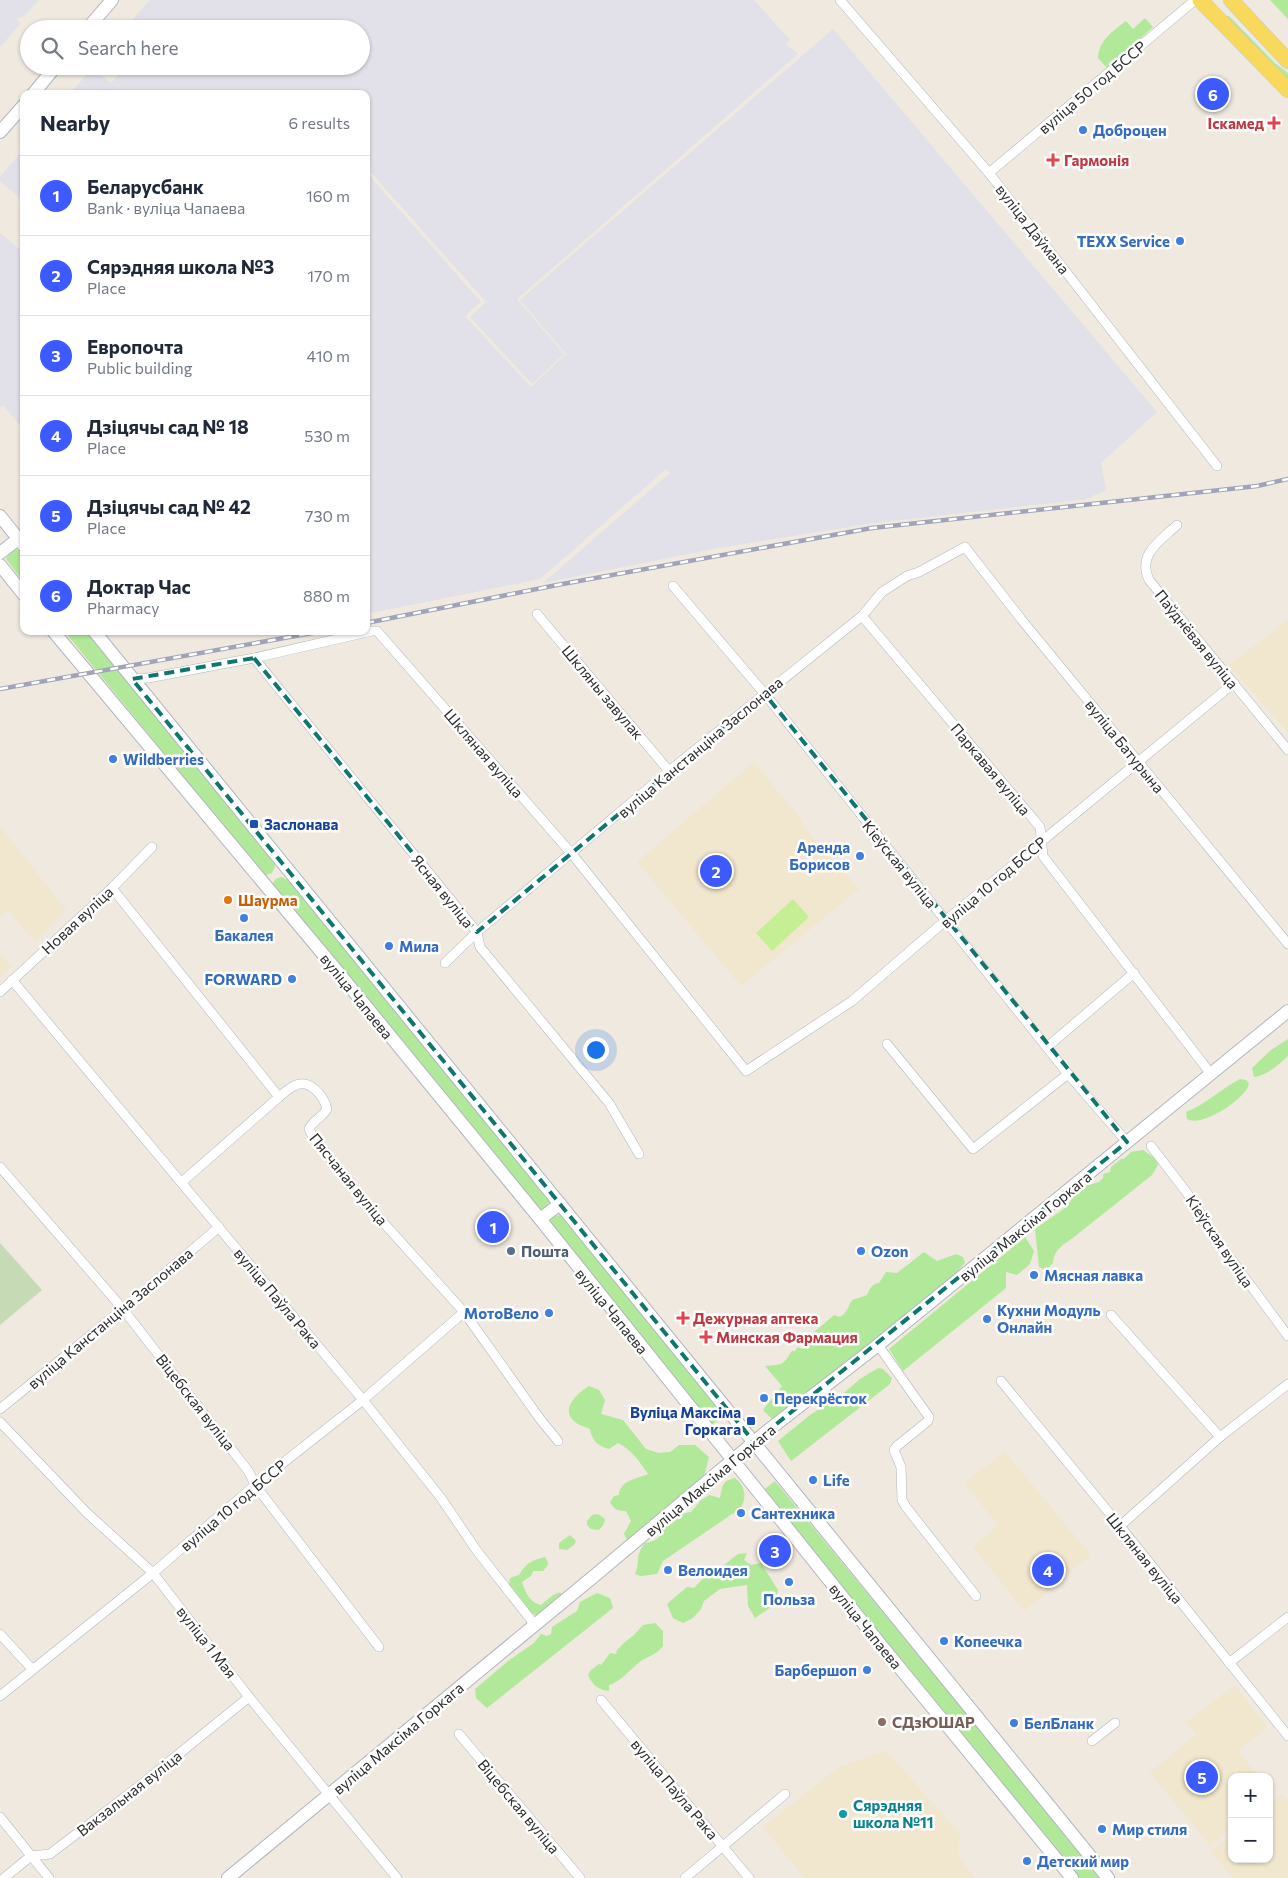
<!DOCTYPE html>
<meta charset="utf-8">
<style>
body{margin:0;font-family:Commissioner,sans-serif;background:#f6f6f7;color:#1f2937}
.controls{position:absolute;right:15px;bottom:15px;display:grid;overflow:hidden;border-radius:10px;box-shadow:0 1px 4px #0004}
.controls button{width:45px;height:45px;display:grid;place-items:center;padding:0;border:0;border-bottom:1px solid #e0e1e3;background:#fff;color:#1f2937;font:25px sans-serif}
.you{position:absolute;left:595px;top:1049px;width:18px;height:18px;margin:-12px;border:4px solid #fff;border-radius:50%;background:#1a73e8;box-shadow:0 0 0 8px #1a73e833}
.badge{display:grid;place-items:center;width:32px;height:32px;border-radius:50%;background:#3d5aff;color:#fff;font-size:16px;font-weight:700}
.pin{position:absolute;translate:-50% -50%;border:2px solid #fff;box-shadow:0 1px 5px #0006}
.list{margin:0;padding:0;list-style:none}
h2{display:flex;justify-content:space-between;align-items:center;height:65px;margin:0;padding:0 20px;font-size:21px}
h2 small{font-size:16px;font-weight:400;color:#747a83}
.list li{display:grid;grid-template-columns:32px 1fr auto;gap:15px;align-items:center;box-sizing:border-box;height:80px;padding:0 20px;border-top:1px solid #e0e1e3}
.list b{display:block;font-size:19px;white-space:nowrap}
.list p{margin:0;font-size:16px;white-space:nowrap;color:#747a83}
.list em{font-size:16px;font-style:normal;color:#747a83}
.icon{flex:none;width:28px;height:28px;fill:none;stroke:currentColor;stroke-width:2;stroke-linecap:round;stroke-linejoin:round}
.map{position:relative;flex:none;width:1288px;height:1878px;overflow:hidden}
.search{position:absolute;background:#fff;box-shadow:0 1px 4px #0004;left:20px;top:20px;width:350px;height:55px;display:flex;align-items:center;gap:12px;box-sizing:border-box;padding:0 18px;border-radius:28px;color:#747a83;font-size:19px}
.panel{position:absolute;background:#fff;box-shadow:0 1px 4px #0004;left:20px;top:90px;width:350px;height:545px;border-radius:10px}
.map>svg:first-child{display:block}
</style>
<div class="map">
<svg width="1288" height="1878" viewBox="0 0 1288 1878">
<rect width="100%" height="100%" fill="#efe9df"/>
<!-- industrial -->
<g fill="#e2e0e8">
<polygon points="0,0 39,0 23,17 17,18 20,24 0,47"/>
<polygon points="150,0 754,0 790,40 786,44 798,54 517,299 564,354 532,384 470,317 486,302 366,167 366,94 70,94 92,68 111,83 127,66 361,66 361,29 124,29"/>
<polygon points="833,29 1157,412 1101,463 1106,490 1086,499 874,523 718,548 543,583 670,473 666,469 540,579 366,614 366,172 481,302 465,316 531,387 566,354 520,300"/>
<polygon points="24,149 24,201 0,181 0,177"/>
<polygon points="0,233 24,253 24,430 3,405 0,407"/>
</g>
<!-- education -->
<g fill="#f1e7ce">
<polygon points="1288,620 1288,733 1229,665"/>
<polygon points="754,762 802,820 802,825 859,889 741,986 637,862"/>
<polygon points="0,826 66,910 35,942 8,910 0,916"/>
<polygon points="0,954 11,967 0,977"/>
<polygon points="1005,1452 1091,1555 1024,1611 973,1547 998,1525 964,1483"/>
<polygon points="1235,1685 1267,1727 1238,1751 1258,1777 1232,1777 1232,1827 1210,1845 1150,1773 1196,1734 1186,1722"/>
<polygon points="886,1751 960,1834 958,1856 975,1878 805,1878 763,1827 839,1767"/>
<polygon points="1282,1794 1288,1801 1288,1878 1233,1878 1211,1851 1232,1834 1232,1859 1269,1859 1269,1804"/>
</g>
<!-- green -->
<g fill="#b2e89a">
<polygon points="1270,0 1288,0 1288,19"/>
<polygon points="1229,16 1275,63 1288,73 1288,81 1225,17"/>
<path d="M1145,18L1153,27L1107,68L1098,58C1099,40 1113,31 1126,21L1133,29Z"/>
<polygon points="14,550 18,550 24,554 24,583 6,559 9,553"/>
<polygon points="64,631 87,631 274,859 275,866 272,873 266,875 262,873"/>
<path d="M282,877L290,881L550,1201L548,1206L540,1211L272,887C273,881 275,878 282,877Z"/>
<path d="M1288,1039V1056C1278,1065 1268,1075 1254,1077L1252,1068L1271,1050Z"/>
<path d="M1240,1079L1246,1080L1249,1084C1246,1099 1201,1128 1187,1119L1186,1112C1206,1104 1221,1089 1240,1079Z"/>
<path d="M1143,1150L1156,1159L1158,1165L1152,1175L1074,1237C1063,1245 1054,1249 1053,1263L1046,1270L1039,1267L1035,1229L1065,1208L1081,1187L1099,1182L1103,1178V1174L1110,1172L1111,1167L1121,1159H1124L1131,1152Z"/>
<polygon points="561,1214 725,1414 712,1425 549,1222 553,1217"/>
<polygon points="1025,1237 1034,1251 1030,1264 1017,1275 1006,1272 1006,1288 903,1371 889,1349"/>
<path d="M924,1252L937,1261L956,1254L963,1257L965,1263L951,1278L774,1421L763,1410L782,1386L765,1366C784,1364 782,1366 792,1351H795L798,1347L802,1349L804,1344L808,1341L805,1335L813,1333L834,1315L840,1317C847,1313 848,1307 852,1300L867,1295C870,1288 872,1284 879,1283L886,1272L897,1273Z"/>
<polygon points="878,1368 883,1369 892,1378 890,1384 791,1461 778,1441 810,1415 844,1393 860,1379"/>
<path d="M589,1386L599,1390L605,1400L601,1414L623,1420L646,1449L659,1453L670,1452L679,1445H695L709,1457L704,1477L648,1527L627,1540L624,1534L631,1521L626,1511C617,1511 614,1509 610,1502L614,1496L619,1495C620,1480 637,1479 648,1474C639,1461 632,1450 618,1443L609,1449C598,1446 592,1441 590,1429C586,1427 578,1425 575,1422C559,1409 578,1393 589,1386Z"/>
<path d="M735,1478C745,1486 747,1496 741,1508L663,1561L657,1574L641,1576L635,1574C641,1561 634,1557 645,1543C654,1542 663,1537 663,1527L685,1513L691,1512L701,1500L709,1495L720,1498C723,1486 721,1481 735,1478Z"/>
<polygon points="775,1481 1101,1878 1076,1878 761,1492"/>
<polygon points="598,1514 605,1519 604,1524 599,1530 591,1529 587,1525 587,1521 592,1515"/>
<polygon points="570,1535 576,1541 574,1545 567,1550 559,1549 559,1543"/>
<polygon points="747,1553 744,1560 751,1565 761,1563 778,1590 774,1605 755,1618 748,1606 747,1585 720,1589 704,1601 701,1609 693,1618 683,1623 673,1618 667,1604 687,1587 694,1588 714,1567 724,1565 738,1554"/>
<path d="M545,1557L548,1562V1565L543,1571H533L531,1576L522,1582C525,1592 530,1603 541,1605L553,1595L561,1592V1598L546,1613L536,1615L531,1613L509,1585L510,1578L519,1575C526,1563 532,1560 545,1557Z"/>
<polygon points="597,1593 610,1598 613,1608 487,1708 476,1698 475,1689 508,1661 534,1643 541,1634 547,1636 551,1634 552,1627 577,1611 580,1602"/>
<path d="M655,1623L663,1631V1646C657,1654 649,1656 641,1661C630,1669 622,1681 609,1685V1691C599,1690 592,1685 588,1675L591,1670L599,1664L601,1665L610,1653L616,1654L617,1650L625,1642L634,1635L643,1625Z"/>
</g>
<!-- cemetery -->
<polygon fill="#c6dab6" points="0,1243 42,1290 0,1325"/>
<!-- pitch -->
<polygon fill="#c6ef95" points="793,899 809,917 772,951 756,933"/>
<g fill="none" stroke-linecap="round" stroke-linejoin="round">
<defs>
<g id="street">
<polyline points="840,0 989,173 1217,466"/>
<polyline points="989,173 1195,0"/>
<path d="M1177,525C1160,541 1137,554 1149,580L1288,750"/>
<polyline points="673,586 764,693 1068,1074 1127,1142"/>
<polyline points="537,614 669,771"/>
<polyline points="862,616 1040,827 1043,856 1211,1074"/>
<polyline points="254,658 477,932 480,947 609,1103 639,1154"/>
<polyline points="132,679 148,678 254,658 372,631 377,631 572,854 746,1071 852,1001 945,921 1234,683"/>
<path d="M112,888L279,1097C284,1093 290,1087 296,1085C310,1079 324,1096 327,1109C323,1117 313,1120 309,1129L312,1135L363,1200L464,1312L540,1419L558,1441"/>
<polyline points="445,963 477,932 669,771 862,616 882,592 907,576 919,572 965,547 1021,619 1288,944"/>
<polyline points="12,980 363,1400 441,1498 477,1551 535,1625"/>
<polyline points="0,992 112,888 152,847"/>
<polyline points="887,1044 973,1149 1068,1074"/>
<polyline points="1047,1047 1134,973"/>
<polyline points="1151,1146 1197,1206 1203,1221 1288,1336"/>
<polyline points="0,1167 123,1309 249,1472 255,1485 379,1647"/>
<polyline points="182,1182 279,1097"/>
<polyline points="1111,1315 1220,1437"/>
<polyline points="878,1345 929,1417 928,1421 897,1446 894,1450 901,1467 902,1500 906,1507 976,1596"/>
<polyline points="1001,1381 1124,1531 1288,1736"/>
<polyline points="0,1409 123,1309 219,1227"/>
<polyline points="0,1422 87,1513 153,1573 249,1697 397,1878"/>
<polyline points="1120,1526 1220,1437 1288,1384"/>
<polyline points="0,1634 32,1669"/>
<polyline points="1229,1663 1288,1617"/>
<polyline points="0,1696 153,1573 255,1485 363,1400 464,1312"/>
<polyline points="601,1700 749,1878"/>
<polyline points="459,1734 580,1878"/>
<polyline points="1092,1741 1115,1723"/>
<polyline points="0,1817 49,1878"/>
<polyline points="4,1878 31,1856 50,1854 138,1787 249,1697"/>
<polyline points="685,1878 785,1794"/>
</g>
<g id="secondary">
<polyline points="87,29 112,0"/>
<polyline points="33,94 56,66"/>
<polyline points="0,132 24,105"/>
<polyline points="0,516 24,546"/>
<polyline points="0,553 18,539"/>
<polyline points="0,565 24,595"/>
<polyline points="53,631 333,966 540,1219 881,1645 1072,1878"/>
<polyline points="94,631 1108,1878"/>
<polyline points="540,1219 560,1204"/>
<polyline points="228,1878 593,1577 766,1432 878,1345 1288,1011"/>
</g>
<g id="primary">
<polyline points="1200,0 1288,90"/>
<polyline points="1231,0 1288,61"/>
</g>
</defs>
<!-- street casing -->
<use href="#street" stroke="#b3b5c1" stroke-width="10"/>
<!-- secondary casing -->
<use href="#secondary" stroke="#b3b5c1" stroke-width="14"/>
<!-- primary casing -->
<use href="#primary" stroke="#c8c8c8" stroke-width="16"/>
<!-- street -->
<use href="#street" stroke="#fff" stroke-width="9"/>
<!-- secondary -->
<use href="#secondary" stroke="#fff" stroke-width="12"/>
<!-- primary -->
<use href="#primary" stroke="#f8d95b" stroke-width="15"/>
<defs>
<g id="rail">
<polyline points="366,623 557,585 872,528 1257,486 1288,479"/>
<polyline points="0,689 323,631"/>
</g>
</defs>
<!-- rail casing -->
<use href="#rail" stroke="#a1a4b8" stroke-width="4.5"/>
<!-- rail -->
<use href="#rail" stroke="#fff" stroke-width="2.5" stroke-dasharray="8" stroke-linecap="butt"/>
</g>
<!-- marked area -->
<path fill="none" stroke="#0f766e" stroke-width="4" stroke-dasharray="10 6" stroke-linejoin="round" d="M254,658L477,932L764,693L1127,1142L754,1442L132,679Z"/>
<!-- markers -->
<g fill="#e0444e" stroke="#fff" stroke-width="2">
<path d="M1271.5 115.5h5v5h5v5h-5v5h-5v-5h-5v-5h5z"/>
<path d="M1050.5 152.5h5v5h5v5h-5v5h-5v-5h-5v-5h5z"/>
<path d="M680.5 1310.5h5v5h5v5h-5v5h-5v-5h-5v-5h5z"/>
<path d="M703.5 1329.5h5v5h5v5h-5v5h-5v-5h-5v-5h5z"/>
</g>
<g fill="#3f7fe0" stroke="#fff" stroke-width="2">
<circle cx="1083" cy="130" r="5"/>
<circle cx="1180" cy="241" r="5"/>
<circle cx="113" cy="759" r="5"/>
<circle cx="860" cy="856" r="5"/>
<circle cx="244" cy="918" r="5"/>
<circle cx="389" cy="946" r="5"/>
<circle cx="292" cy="979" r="5"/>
<circle cx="861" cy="1251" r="5"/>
<circle cx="1034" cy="1275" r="5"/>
<circle cx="549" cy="1313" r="5"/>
<circle cx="987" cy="1319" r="5"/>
<circle cx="764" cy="1398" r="5"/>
<circle cx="813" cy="1480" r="5"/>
<circle cx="741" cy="1513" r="5"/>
<circle cx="668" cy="1570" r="5"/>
<circle cx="789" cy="1582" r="5"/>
<circle cx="944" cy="1641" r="5"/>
<circle cx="867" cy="1670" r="5"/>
<circle cx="1014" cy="1723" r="5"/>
<circle cx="1102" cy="1829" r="5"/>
<circle cx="1027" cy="1861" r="5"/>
</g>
<g fill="#1a4fb4" stroke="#fff" stroke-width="2">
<rect x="249" y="819" width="10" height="10" rx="2.5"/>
<rect x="746" y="1416" width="10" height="10" rx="2.5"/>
</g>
<circle fill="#e8710a" stroke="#fff" stroke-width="2" cx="228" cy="900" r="5"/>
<circle fill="#5c6f8a" stroke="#fff" stroke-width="2" cx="511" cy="1251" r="5"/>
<circle fill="#8d6e63" stroke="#fff" stroke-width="2" cx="882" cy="1722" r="5"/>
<circle fill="#0f9aa8" stroke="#fff" stroke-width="2" cx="843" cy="1814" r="5"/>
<g text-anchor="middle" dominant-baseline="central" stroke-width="5" stroke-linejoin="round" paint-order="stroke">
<!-- street labels -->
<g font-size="15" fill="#2d2d2d" stroke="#fff">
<text transform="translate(1092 87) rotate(-40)">вуліца 50 год БССР</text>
<text transform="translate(1033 229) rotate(52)">вуліца Даўмана</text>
<text transform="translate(1197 639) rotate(51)">Паўднёвая вуліца</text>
<text transform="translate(603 692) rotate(50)">Шкляны завулак</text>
<text transform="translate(1125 746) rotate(51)">вуліца Батурына</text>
<text transform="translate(700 747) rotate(-40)">вуліца Канстанціна Заслонава</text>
<text transform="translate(484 753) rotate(49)">Шкляная вуліца</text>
<text transform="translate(991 769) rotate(50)">Паркавая вуліца</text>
<text transform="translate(900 864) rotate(51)">Кіеўская вуліца</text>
<text transform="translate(993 882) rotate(-40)">вуліца 10 год БССР</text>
<text transform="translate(443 891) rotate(51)">Ясная вуліца</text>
<text transform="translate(77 920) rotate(-43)">Новая вуліца</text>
<text transform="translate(357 996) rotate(51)">вуліца Чапаева</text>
<text transform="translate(349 1179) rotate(51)">Пясчаная вуліца</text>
<text transform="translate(1025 1226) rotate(-39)">вуліца Максіма Горкага</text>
<text transform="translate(1220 1241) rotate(56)">Кіеўская вуліца</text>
<text transform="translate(278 1298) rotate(50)">вуліца Паўла Рака</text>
<text transform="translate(612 1311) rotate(51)">вуліца Чапаева</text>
<text transform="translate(110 1318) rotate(-40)">вуліца Канстанціна Заслонава</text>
<text transform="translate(196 1402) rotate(52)">Віцебская вуліца</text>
<text transform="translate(710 1480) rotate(-40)">вуліца Максіма Горкага</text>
<text transform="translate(233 1505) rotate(-40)">вуліца 10 год БССР</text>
<text transform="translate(1145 1558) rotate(51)">Шкляная вуліца</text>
<text transform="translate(866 1626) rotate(51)">вуліца Чапаева</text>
<text transform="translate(207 1642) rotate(52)">вуліца 1 Мая</text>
<text transform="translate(398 1738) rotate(-40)">вуліца Максіма Горкага</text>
<text transform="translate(675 1789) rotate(50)">вуліца Паўла Рака</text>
<text transform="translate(129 1793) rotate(-38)">Вакзальная вуліца</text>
<text transform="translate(519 1806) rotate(50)">Віцебская вуліца</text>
</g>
<!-- health labels -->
<g font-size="15" font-weight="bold" fill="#be3a42" stroke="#fff" text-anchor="start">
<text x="1264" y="123" text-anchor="end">Іскамед</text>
<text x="1064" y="160">Гармонія</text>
<text x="693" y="1318">Дежурная аптека</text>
<text x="716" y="1337">Минская Фармация</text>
</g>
<!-- shop labels -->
<g font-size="15" font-weight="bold" fill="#366cbe" stroke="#fff" text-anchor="start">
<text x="1093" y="130">Доброцен</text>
<text x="1170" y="241" text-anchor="end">TEXX Service</text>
<text x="123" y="759">Wildberries</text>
<text x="850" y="847" text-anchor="end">Аренда<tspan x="850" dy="17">Борисов</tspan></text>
<text x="244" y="935" text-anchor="middle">Бакалея</text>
<text x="399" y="946">Мила</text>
<text x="282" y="979" text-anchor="end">FORWARD</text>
<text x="871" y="1251">Ozon</text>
<text x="1044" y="1275">Мясная лавка</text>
<text x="997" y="1310">Кухни Модуль<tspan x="997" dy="17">Онлайн</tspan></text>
<text x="539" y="1313" text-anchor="end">МотоВело</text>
<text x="774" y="1398">Перекрёсток</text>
<text x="823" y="1480">Life</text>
<text x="751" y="1513">Сантехника</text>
<text x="678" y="1570">Велоидея</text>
<text x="789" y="1599" text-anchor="middle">Польза</text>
<text x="954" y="1641">Копеечка</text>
<text x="857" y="1670" text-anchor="end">Барбершоп</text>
<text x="1024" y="1723">БелБланк</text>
<text x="1112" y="1829">Мир стиля</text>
<text x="1037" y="1861">Детский мир</text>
</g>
<!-- transit labels -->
<g font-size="15" font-weight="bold" fill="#164399" stroke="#fff" text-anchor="start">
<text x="264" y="824">Заслонава</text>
<text x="741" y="1412" text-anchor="end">Вуліца Максіма<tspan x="741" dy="17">Горкага</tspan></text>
</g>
<!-- food labels -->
<g font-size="15" font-weight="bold" fill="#c56008" stroke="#fff" text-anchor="start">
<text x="238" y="900">Шаурма</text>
</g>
<!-- service labels -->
<g font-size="15" font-weight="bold" fill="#4e5e75" stroke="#fff" text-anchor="start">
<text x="521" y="1251">Пошта</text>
</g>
<!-- education labels -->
<g font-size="15" font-weight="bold" fill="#785e54" stroke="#fff" text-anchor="start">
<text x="892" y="1722">СДзЮШАР</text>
</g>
<!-- culture labels -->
<g font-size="15" font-weight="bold" fill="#0d838f" stroke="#fff" text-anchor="start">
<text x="853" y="1805">Сярэдняя<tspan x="853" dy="17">школа №11</tspan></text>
</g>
</g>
</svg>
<div class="controls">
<button>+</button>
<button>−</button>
</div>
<div class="you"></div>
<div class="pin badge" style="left:493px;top:1227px">1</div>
<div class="pin badge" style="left:716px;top:871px">2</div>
<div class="pin badge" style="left:775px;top:1551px">3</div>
<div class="pin badge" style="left:1048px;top:1570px">4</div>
<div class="pin badge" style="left:1202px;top:1777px">5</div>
<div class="pin badge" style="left:1213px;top:94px">6</div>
<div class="search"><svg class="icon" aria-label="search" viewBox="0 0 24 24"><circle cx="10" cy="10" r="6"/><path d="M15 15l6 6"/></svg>Search here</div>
<section class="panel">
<h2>Nearby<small>6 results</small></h2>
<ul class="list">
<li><span class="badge">1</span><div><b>Беларусбанк</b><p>Bank · вуліца Чапаева</p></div><em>160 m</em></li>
<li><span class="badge">2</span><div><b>Сярэдняя школа №3</b><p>Place</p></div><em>170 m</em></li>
<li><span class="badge">3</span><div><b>Европочта</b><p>Public building</p></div><em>410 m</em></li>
<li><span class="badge">4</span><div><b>Дзіцячы сад № 18</b><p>Place</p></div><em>530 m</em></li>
<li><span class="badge">5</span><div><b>Дзіцячы сад № 42</b><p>Place</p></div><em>730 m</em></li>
<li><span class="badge">6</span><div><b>Доктар Час</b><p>Pharmacy</p></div><em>880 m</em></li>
</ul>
</section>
</div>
